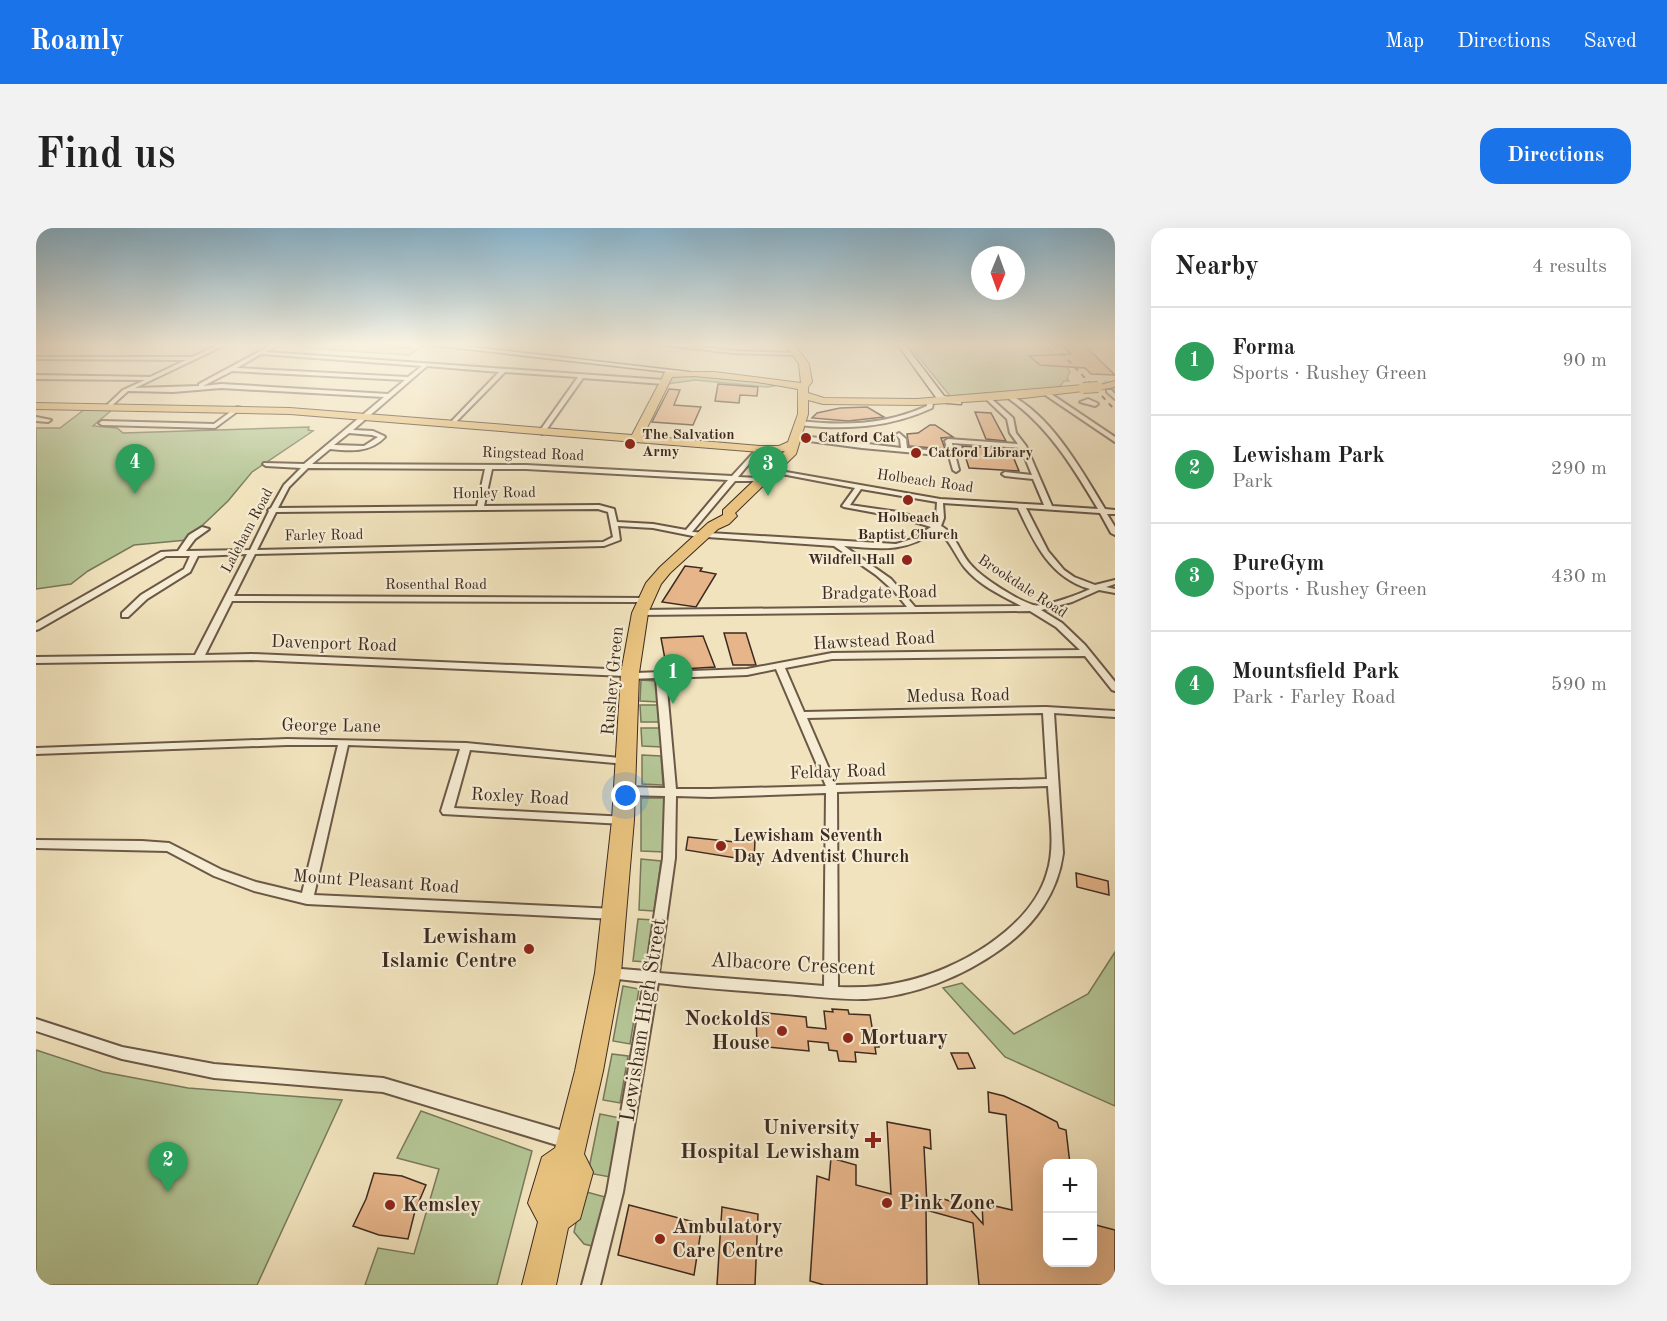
<!DOCTYPE html>
<meta charset="utf-8">
<style>
body{margin:0;font-family:"Old Standard TT",serif;background:#f2f2f2;color:#222}
.controls{position:absolute;right:18px;bottom:18px;display:grid;overflow:hidden;border-radius:12px;box-shadow:0 6px 24px #0002}
.controls button{width:54px;height:54px;display:grid;place-items:center;padding:0;border:0;border-bottom:2px solid #e0e0e0;background:#fff;color:#222;font:30px sans-serif}
.compass{position:absolute;left:935px;top:18px;width:54px;height:54px;border-radius:50%;background:#fff;box-shadow:0 6px 24px #0002;rotate:181deg}
.you{position:absolute;left:590px;top:568px;width:21px;height:21px;margin:-15px;border:4px solid #fff;border-radius:50%;background:#1a73e8;box-shadow:0 0 0 9px #1a73e833}
.badge{display:grid;place-items:center;width:39px;height:39px;border-radius:50%;background:#1a73e8;color:#fff;font-size:20px;font-weight:700}
.pin{position:absolute;translate:-50% -50px;filter:drop-shadow(0 2px 3px #0008)}
.pin::after{content:'';position:absolute;top:32px;width:21px;height:18px;background:inherit;clip-path:polygon(0 0,100% 0,50% 100%)}
.list{margin:0;padding:0;list-style:none}
h2{display:flex;justify-content:space-between;align-items:center;height:78px;margin:0;padding:0 24px;font-size:26px}
h2 small{font-size:20px;font-weight:400;color:#767676}
.list li{display:grid;grid-template-columns:39px 1fr auto;gap:18px;align-items:center;box-sizing:border-box;height:108px;padding:0 24px;border-top:2px solid #e0e0e0}
.list b{display:block;font-size:22px;white-space:nowrap}
.list p{margin:0;font-size:20px;white-space:nowrap;color:#767676}
.list em{font-size:20px;font-style:normal;color:#767676}
.map{position:relative;flex:none;width:1079px;height:1057px;overflow:hidden;border-radius:18px}
header{display:flex;align-items:center;gap:36px;box-sizing:border-box;height:84px;padding:0 30px;background:#1a73e8;color:#fff}
header strong{font-size:28px}
nav{display:flex;gap:33px;margin-inline-start:auto;font-size:21px}
.intro{display:flex;align-items:center;justify-content:space-between;box-sizing:border-box;height:144px;padding:0 36px}
h1{margin:0;font-size:42px}
.button{padding:15px 27px;border-radius:18px;background:#1a73e8;color:#fff;font-size:21px;font-weight:700}
main{display:flex;gap:36px;padding:0 36px}
aside{flex:1;background:#fff;border-radius:18px;box-shadow:0 6px 24px #0002}
.map>svg:first-child{display:block}
</style>
<header>
<strong>Roamly</strong>
<nav><a>Map</a><a>Directions</a><a>Saved</a></nav>
</header>
<div class="intro"><h1>Find us</h1><a class="button">Directions</a></div>
<main>
<div class="map">
<svg width="1079" height="1057" viewBox="0 0 1079 1057">
<rect width="100%" height="100%" fill="#f1e3bd"/>
<filter id="stains"><feTurbulence type="fractalNoise" baseFrequency=".00333" numOctaves="4"/><feColorMatrix values="0 0 0 0 .2 0 0 0 0 .09 0 0 0 0 .02 0 0 0 .5 -.17"/></filter>
<radialGradient id="worn" r=".72"><stop offset=".6" stop-color="#630" stop-opacity="0"/><stop offset="1" stop-color="#630" stop-opacity=".3"/></radialGradient>
<!-- green -->
<g fill="#b4c595" stroke="#79785a" stroke-width="1.5">
<polygon points="266,117 329,117 382,121 373,127 267,120 265,118"/>
<polygon points="873,117 1009,117 1030,137 1034,144 1031,150 1033,153 1028,153 1024,158 1026,160 914,168"/>
<polygon points="641,146 755,156 761,158 761,161 743,157 731,159 659,152 631,156 636,148"/>
<polygon points="49,181 77,181 57,198 81,200 87,205 273,199 272,202 277,203 216,244 192,273 151,312 98,317 52,343 35,356 0,361 0,200 24,200"/>
<polygon points="605,452 620,453 623,474 604,473"/>
<polygon points="604,477 623,477 624,494 605,494"/>
<polygon points="605,500 624,500 626,519 606,518"/>
<polygon points="606,527 625,528 627,557 606,556"/>
<polygon points="605,570 629,570 628,624 605,623"/>
<polygon points="605,631 625,633 618,683 603,682"/>
<polygon points="602,691 618,692 611,734 597,733"/>
<polygon points="1079,724 1079,878 969,829 907,760 926,755 978,806 1052,766"/>
<polygon points="587,758 603,761 594,816 577,813"/>
<polygon points="0,822 67,844 152,860 306,872 221,1057 0,1057"/>
<polygon points="576,826 592,828 584,875 567,872"/>
<polygon points="385,883 496,923 461,1057 329,1057 342,1020 378,1026 403,941 361,930"/>
<polygon points="564,886 584,890 574,949 552,945"/>
<polygon points="547,963 569,969 556,1018 548,1016 538,1004"/>
</g>
<g fill="none" stroke-linecap="round" stroke-linejoin="round">
<!-- river -->
<polygon fill="#9bbeb3" fill-rule="evenodd" points="1070,152 1079,156 1079,164 1065,155"/>
</g>
<!-- building -->
<g fill="#e7b58a" stroke="#3e2a20" stroke-width="1.5">
<polygon points="1026,117 1048,117 1079,147 1055,146 1049,140 1004,137 993,128 1035,126"/>
<polygon points="682,156 722,159 721,168 704,167 703,175 679,173"/>
<polygon points="633,161 644,162 638,177 665,179 657,197 616,194"/>
<polygon points="831,179 848,189 812,193 776,190 781,185 804,180"/>
<polygon points="939,184 955,185 970,213 950,211"/>
<polygon points="894,197 899,197 917,209 905,210 909,221 873,218 871,206 882,205"/>
<polygon points="926,218 974,221 983,243 933,240"/>
<polygon points="649,338 666,340 664,343 680,346 660,379 626,374"/>
<polygon points="688,405 710,405 720,437 697,437"/>
<polygon points="667,408 679,439 631,442 625,410"/>
<polygon points="652,609 699,614 700,610 719,612 718,633 650,622"/>
<polygon points="1040,645 1072,653 1073,667 1041,659"/>
<polygon points="796,781 812,782 813,786 834,787 837,805 841,805 843,819 839,819 840,826 819,824 820,834 803,833 801,823 793,822 792,815 772,813 773,823 721,818 720,784 770,789 771,799 790,801 788,783 797,784"/>
<polygon points="915,825 932,825 939,840 922,841"/>
<polygon points="952,864 968,868 992,879 1021,894 1023,900 1030,902 1034,936 1011,936 1011,1035 1056,1035 1056,996 1079,1002 1079,1057 943,1057 937,995 890,982 891,1057 788,1057 774,1053 781,948 793,952 795,930 820,937 820,957 855,966 851,894 894,902 895,921 888,919 891,977 904,970 931,978 947,996 946,975 976,982 970,887 953,884"/>
<polygon points="338,945 366,948 390,957 379,983 372,1011 343,1007 317,998 330,971"/>
<polygon points="593,977 666,996 658,1047 582,1027"/>
<polygon points="686,979 722,986 719,1057 681,1057"/>
</g>
<g fill="none" stroke-linecap="round" stroke-linejoin="round">
<defs>
<g id="street">
<path d="M182,117H189L99,160L163,158V156L235,117H241L230,124L628,152L631,154L628,156L547,150L508,205L506,206L503,204L542,149L469,144L416,198L414,197V195L463,144L391,138L317,202L337,203L348,208L349,209C334,225 314,223 294,221L276,236L490,237L696,248L719,223L722,225L702,249L723,250L726,252L725,253H699L656,304L860,316L876,311L895,299L862,289L808,279L806,278L819,260L730,243L733,241L904,271L1008,277L997,251L969,248L966,246L969,244L996,247L985,220L916,215L923,242L920,244L917,242L913,228L826,220L758,211L755,209L758,207L865,220L864,211L860,207L863,205L870,211L871,220L912,224L909,213L912,211L982,216L974,205L971,191L948,169L947,168L950,166L977,190L980,205L990,218L1016,278L1062,281C1037,239 1012,198 972,170L971,169L974,167C1015,187 1046,243 1069,281L1079,282V286H1071L1079,299V307L1075,305L1064,285L990,280L1012,323L1028,342L1038,349L1059,357L1079,352V356L1070,359L1079,361V365L1063,362L1036,374L1005,382L1026,395L1049,417L1079,454V463L1076,462L1049,428L796,431L749,440L768,484L1010,479L1079,483V489L1018,485L1027,625C1022,665 998,698 965,721C926,749 878,768 830,771C803,772 776,768 748,766C706,763 664,760 622,755L587,964L564,1057H546L571,964L608,754L573,750L568,749L566,745L568,741L573,740L610,743L627,630L629,568L588,567L583,563L588,559L629,560L620,450L594,451L590,448L216,432L0,435V429L159,427L211,326L162,328L154,344L111,371L92,389H86V385L105,367L148,341L154,328H130L3,401L0,402V395L125,324L142,323L153,307L166,299L173,301L159,311L150,323L214,322L233,283L232,282L235,280L248,257L265,240L230,238L227,236L228,235L268,236L348,169L185,160L137,164L92,163L72,181L69,179L70,178L87,162L109,152L0,151V147L114,149L150,132L0,131V129H156ZM225,126L386,138L372,149L201,140ZM196,143L369,152L352,166L185,156L167,158ZM313,205L336,207L342,209L328,218L298,217ZM272,240L449,241L441,278L242,280L253,259ZM456,241H490L692,252L650,302L617,296L581,294L578,281L563,277L448,278ZM825,261L901,274L900,290L899,295L862,284L814,277ZM907,275L982,280C998,314 1014,350 1054,361C1044,366 1007,380 997,377C981,372 946,350 935,337C923,324 920,306 905,298L908,290ZM562,281L572,284L577,309L567,314L221,322L240,284ZM582,298L617,300L657,308L798,318L840,347L858,363L871,379L604,382L600,385L601,387L994,383L1020,399L1044,422L796,425L711,441L599,445L594,442L216,426L169,427L196,373L609,374L613,372L609,370L198,368L219,326L568,318L584,312ZM901,302C912,308 920,329 929,340C944,358 965,367 985,378L879,379L855,351L808,318C845,321 870,325 901,302ZM740,441L790,558L674,561H640L630,450L711,447ZM1007,485L1011,551L800,557L771,490ZM1012,558C1013,585 1020,618 1011,645C995,701 920,743 866,754C845,759 823,760 802,759L801,564ZM790,565L788,758L623,745L639,630L640,568L674,569Z"/>
<polygon points="629,117 648,117 697,123 761,125 763,126 761,127 697,125"/>
<polygon points="1071,162 1075,162 1079,166 1079,171 1071,164"/>
<polygon points="1008,164 1012,164 1079,209 1079,214 1008,166"/>
<polygon points="1052,171 1061,175 1062,176 1059,178 1044,174"/>
<path d="M894,173L897,175L896,180C853,200 810,202 763,197L760,195L763,193C808,198 849,197 891,178V175Z"/>
<polygon points="201,179 206,180 179,200 66,197 63,195 66,193 178,196"/>
<polygon points="0,189 15,192 12,194 0,193"/>
<polygon points="251,511 430,515 594,531 595,533 590,536 434,522 418,580 591,589 593,592 591,595 587,596 407,586 405,583 424,521 312,517 278,667 579,681 583,683 585,686 583,689 579,691 271,676 218,663 178,648 131,623 0,620 0,612 106,613 133,615 186,642 220,654 266,665 302,517 251,517 0,526 0,520"/>
<polygon points="0,791 86,819 178,836 347,850 534,905 540,908 542,913 540,918 534,921 347,864 178,850 86,831 0,803"/>
</g>
<g id="secondary">
<polygon points="394,117 419,117 653,144 649,146"/>
<polygon points="862,117 869,117 908,168 925,172 925,176 911,175 902,172"/>
</g>
<g id="highway">
<path d="M750,117H759L773,136L776,154L772,159V165L788,170L881,171L1047,157L1052,160L1047,163L988,170L881,177L787,176L772,172V186L760,226L699,285L701,288L693,296L682,301L634,345L625,356L612,385L603,445L598,592L585,745L567,843L548,926L557,944L544,991L532,1000L520,1057H486L502,994L492,975L506,929L519,920L539,843L559,745L576,592L585,445L596,385L610,355L624,339L672,295L687,287V282L749,223L724,224L254,186L0,181V175L254,180L596,207L629,144H678L765,155L763,136ZM658,148L721,154L762,161V186L752,214L743,218H724L607,208L636,149Z"/>
<polygon points="1079,153 1079,159 1062,162 1057,159"/>
</g>
</defs>
<!-- street casing -->
<use href="#street" stroke="#6b5847" stroke-width="4"/>
<!-- secondary casing -->
<use href="#secondary" stroke="#3e2a20" stroke-width="3"/>
<!-- highway casing -->
<use href="#highway" stroke="#3e2a20" stroke-width="2"/>
<!-- street -->
<use href="#street" fill="#f6edd4" fill-rule="evenodd"/>
<!-- secondary -->
<use href="#secondary" fill="#f6edd4" fill-rule="evenodd"/>
<!-- highway -->
<use href="#highway" fill="#e8c27e" fill-rule="evenodd"/>
<!-- rail -->
<polyline stroke="#3e2a20" stroke-width="2" stroke-dasharray="5 5" stroke-linecap="butt" points="1018,117 1079,182"/>
<defs>
<polyline id="highway-bridge" points="1047,160 1062,159"/>
</defs>
<!-- highway-bridge casing -->
<use href="#highway-bridge" stroke="#3e2a20" stroke-width="12" stroke-linecap="butt"/>
<!-- highway-bridge -->
<use href="#highway-bridge" stroke="#e8c27e" stroke-width="10"/>
</g>
<!-- sky -->
<linearGradient id="sky" x2="0" y2="1"><stop stop-color="#89b8d3"/><stop offset="0.44" stop-color="#f9f2e1"/><stop offset="1" stop-color="#f9f2e1" stop-opacity="0"/></linearGradient>
<rect width="1079" height="265" fill="url(#sky)"/>
<!-- markers -->
<g fill="#8f2418" stroke="#f6edd4" stroke-width="2">
<circle cx="770" cy="210" r="6"/>
<circle cx="594" cy="216" r="6"/>
<circle cx="880" cy="225" r="6"/>
<circle cx="872" cy="272" r="6"/>
<circle cx="871" cy="332" r="6"/>
<circle cx="685" cy="618" r="6"/>
<circle cx="493" cy="721" r="6"/>
<circle cx="746" cy="803" r="6"/>
<circle cx="812" cy="810" r="6"/>
<path d="M834 903h6v6h6v6h-6v6h-6v-6h-6v-6h6z"/>
<circle cx="851" cy="975" r="6"/>
<circle cx="354" cy="977" r="6"/>
<circle cx="624" cy="1011" r="6"/>
</g>
<g text-anchor="middle" dominant-baseline="central" stroke-width="4.5" stroke-linejoin="round" paint-order="stroke">
<!-- far-poi labels -->
<g font-size="15" font-weight="bold" fill="#3e2a20" stroke="#f6edd4" text-anchor="start">
<text x="606" y="207">The Salvation<tspan x="606" dy="17">Army</tspan></text>
<text x="782" y="210">Catford Cat</text>
<text x="892" y="225">Catford Library</text>
<text x="872" y="290" text-anchor="middle">Holbeach<tspan x="872" dy="17">Baptist Church</tspan></text>
<text x="859" y="332" text-anchor="end">Wildfell Hall</text>
</g>
<!-- far-street labels -->
<g font-size="15" fill="#3e2a20" stroke="#f6edd4">
<text transform="translate(497 227) rotate(2)">Ringstead Road</text>
<text transform="translate(889 254) rotate(8)">Holbeach Road</text>
<text transform="translate(458 266) rotate(-1)">Honley Road</text>
<text transform="translate(212 303) rotate(-62)">Laleham Road</text>
<text transform="translate(288 308) rotate(-1)">Farley Road</text>
<text x="400" y="357">Rosenthal Road</text>
<text transform="translate(986 359) rotate(33)">Brookdale Road</text>
</g>
<!-- street labels -->
<g font-size="18" fill="#3e2a20" stroke="#f6edd4">
<text transform="translate(843 365) rotate(-1)">Bradgate Road</text>
<text transform="translate(838 413) rotate(-3)">Hawstead Road</text>
<text transform="translate(298 416) rotate(2)">Davenport Road</text>
<text transform="translate(577 453) rotate(-85)">Rushey Green</text>
<text transform="translate(922 468) rotate(-1)">Medusa Road</text>
<text transform="translate(295 498) rotate(1)">George Lane</text>
<text transform="translate(802 544) rotate(-2)">Felday Road</text>
<text transform="translate(484 569) rotate(3)">Roxley Road</text>
<text transform="translate(340 654) rotate(4)">Mount Pleasant Road</text>
</g>
<!-- poi labels -->
<g font-size="18" font-weight="bold" fill="#3e2a20" stroke="#f6edd4" text-anchor="start">
<text x="697" y="608">Lewisham Seventh<tspan x="697" dy="21">Day Adventist Church</tspan></text>
</g>
<!-- near-poi labels -->
<g font-size="21" font-weight="bold" fill="#3e2a20" stroke="#f6edd4" text-anchor="start">
<text x="481" y="709" text-anchor="end">Lewisham<tspan x="481" dy="24">Islamic Centre</tspan></text>
<text x="734" y="791" text-anchor="end">Nockolds<tspan x="734" dy="24">House</tspan></text>
<text x="824" y="810">Mortuary</text>
<text x="824" y="900" text-anchor="end">University<tspan x="824" dy="24">Hospital Lewisham</tspan></text>
<text x="863" y="975">Pink Zone</text>
<text x="366" y="977">Kemsley</text>
<text x="636" y="999">Ambulatory<tspan x="636" dy="24">Care Centre</tspan></text>
</g>
<!-- near-street labels -->
<g font-size="21" fill="#3e2a20" stroke="#f6edd4">
<text transform="translate(757 737) rotate(3)">Albacore Crescent</text>
<text transform="translate(608 792) rotate(-81)">Lewisham High Street</text>
</g>
</g>
<rect width="100%" height="100%" filter="url(#stains)"/>
<rect width="100%" height="100%" fill="url(#worn)"/>
</svg>
<div class="controls">
<button>+</button>
<button>−</button>
</div>
<svg class="compass" viewBox="-18 -18 36 36"><path d="M0-13l5 13h-10z" fill="#e53935"/><path d="M0 13l5-13h-10z" fill="#767676"/></svg>
<div class="you"></div>
<div class="pin badge" style="left:637px;top:476px;background:#2e9e5b">1</div>
<div class="pin badge" style="left:132px;top:964px;background:#2e9e5b">2</div>
<div class="pin badge" style="left:732px;top:268px;background:#2e9e5b">3</div>
<div class="pin badge" style="left:99px;top:266px;background:#2e9e5b">4</div>
</div>
<aside>
<h2>Nearby<small>4 results</small></h2>
<ul class="list">
<li><span class="badge" style="background:#2e9e5b">1</span><div><b>Forma</b><p>Sports · Rushey Green</p></div><em>90 m</em></li>
<li><span class="badge" style="background:#2e9e5b">2</span><div><b>Lewisham Park</b><p>Park</p></div><em>290 m</em></li>
<li><span class="badge" style="background:#2e9e5b">3</span><div><b>PureGym</b><p>Sports · Rushey Green</p></div><em>430 m</em></li>
<li><span class="badge" style="background:#2e9e5b">4</span><div><b>Mountsfield Park</b><p>Park · Farley Road</p></div><em>590 m</em></li>
</ul>
</aside>
</main>
